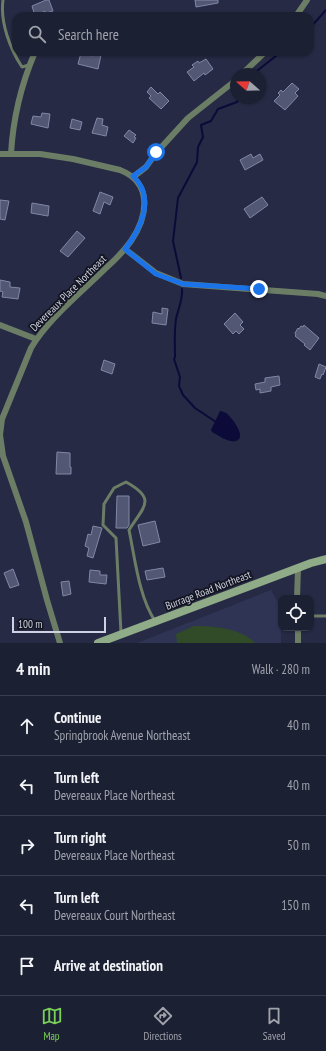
<!DOCTYPE html>
<meta charset="utf-8">
<style>
body{margin:0;font-family:"PT Sans Narrow",sans-serif;background:#25283b;color:#f1f3f6}
.controls{position:absolute;right:12px;bottom:12px;display:grid;overflow:hidden;border-radius:8px;box-shadow:0 1px 3px #0004}
.controls button{width:36px;height:36px;display:grid;place-items:center;padding:0;border:0;border-bottom:1px solid #3a3e4e;background:#1c2033;color:#f1f3f6;font:20px sans-serif}
.compass{position:absolute;left:230px;top:68px;width:36px;height:36px;border-radius:50%;background:#1c2033;box-shadow:0 1px 3px #0004;rotate:290deg}
.scale{position:absolute;left:12px;bottom:10px;width:94px;box-sizing:border-box;padding-left:4px;border:2px solid #ced2e3;border-top:0;font-size:11px;line-height:14px;white-space:nowrap;color:#ced2e3;-webkit-text-stroke:3px #12141f;paint-order:stroke}
.stop{position:absolute;width:12px;height:12px;margin:-9px;border:3px solid #1a73e8;border-radius:50%;background:#fff}
.stop.end{background:#1a73e8;border-color:#fff;box-shadow:0 1px 4px #0008}
.list{margin:0;padding:0;list-style:none}
h2{display:flex;justify-content:space-between;align-items:center;height:52px;margin:0;padding:0 16px;font-size:17px}
h2 small{font-size:13px;font-weight:400;color:#a0a3ac}
.list li{display:grid;grid-template-columns:26px 1fr auto;gap:12px;align-items:center;box-sizing:border-box;height:60px;padding:0 16px;border-top:1px solid #3a3e4e}
.list b{display:block;font-size:15px;white-space:nowrap}
.list p{margin:0;font-size:13px;white-space:nowrap;color:#a0a3ac}
.list em{font-size:13px;font-style:normal;color:#a0a3ac}
.icon{flex:none;width:22px;height:22px;fill:none;stroke:currentColor;stroke-width:2;stroke-linecap:round;stroke-linejoin:round}
.map{position:relative;flex:none;width:326px;height:643px;overflow:hidden}
.search{position:absolute;background:#1c2033;box-shadow:0 1px 3px #0004;left:12px;right:12px;top:12px;height:44px;display:flex;align-items:center;gap:10px;box-sizing:border-box;padding:0 14px;border-radius:12px;color:#a0a3ac;font-size:15px}
.sheet{height:352px;background:#1c2033}
nav{display:flex;justify-content:space-around;align-items:center;box-sizing:border-box;height:56px;border-top:1px solid #3a3e4e;background:#1c2033;font-size:11px;color:#a0a3ac}
nav a{display:grid;justify-items:center;gap:2px}
nav .on{color:#79d157}
.map>svg:first-child{display:block}
</style>
<div class="map">
<svg width="326" height="643" viewBox="0 0 326 643">
<rect width="100%" height="100%" fill="#262a44"/>
<!-- built -->
<polygon fill="#2f3454" points="271,590 281,608 281,643 137,643"/>
<!-- green -->
<path fill="#314a28" d="M194,626C213,626 241,628 255,643H177L176,634Z"/>
<!-- water -->
<path fill="#0c0a39" d="M220,411C222,411 224,412 226,413C231,416 248,438 236,441C228,443 218,435 212,432L211,430Z"/>
<g fill="none" stroke-linecap="round" stroke-linejoin="round">
<!-- stream -->
<g stroke="#0c0a39" stroke-width="2">
<polyline points="310,28 326,10"/>
<polyline points="253,74 281,52"/>
<polyline points="181,278 173,241 178,198 197,162 198,147 203,137 201,125 211,121 218,109 237,102 239,98"/>
<path d="M182,289C183,300 178,309 176,319C174,332 175,345 175,357L174,359L180,377L179,386L183,395L195,408L216,422"/>
</g>
</g>
<!-- building -->
<g fill="#525774" stroke="#8187a6">
<polygon points="46,0 49,0 53,11 46,13 45,11 35,16 32,6"/>
<polygon points="195,0 218,0 218,3 196,7"/>
<polygon points="81,53 93,56 94,53 101,55 98,69 78,64"/>
<polygon points="206,59 213,69 205,75 204,73 194,81 187,72 194,67 192,65 198,61 199,63"/>
<polygon points="292,83 299,89 295,93 298,96 285,110 274,101 280,95 278,93 281,90 283,92"/>
<polygon points="151,87 158,94 160,92 169,101 161,109 149,98 151,96 147,92"/>
<polygon points="42,113 50,114 48,128 31,124 33,116 41,117"/>
<polygon points="97,118 103,119 102,125 108,127 106,136 92,133"/>
<polygon points="72,119 82,122 80,130 70,128"/>
<polygon points="129,130 136,135 134,137 136,138 133,143 124,136"/>
<polygon points="251,154 253,158 260,154 263,160 245,170 240,160"/>
<polygon points="100,192 113,197 110,205 104,202 100,214 93,211"/>
<polygon points="262,197 268,205 250,218 244,209"/>
<polygon points="0,200 9,201 5,220 0,219"/>
<polygon points="32,203 49,206 48,216 31,213"/>
<polygon points="77,231 85,238 68,257 60,251"/>
<polygon points="0,280 10,282 10,287 20,288 18,299 2,297 3,292 0,291"/>
<polygon points="162,308 168,309 166,325 152,323 153,312 162,314"/>
<polygon points="235,313 243,322 240,325 244,329 239,334 236,331 233,334 224,324"/>
<polygon points="304,325 319,338 310,350 304,345 305,344 295,336 296,335 295,333 298,328 299,329 301,326 303,327"/>
<polygon points="104,360 115,364 112,374 101,370"/>
<polygon points="319,364 326,367 323,375 322,374 320,379 315,377"/>
<polygon points="279,376 280,385 271,387 271,391 260,393 260,389 256,390 255,384 265,382 265,378"/>
<polygon points="57,452 70,453 70,467 71,467 71,474 56,474"/>
<polygon points="117,496 129,496 129,525 127,528 116,528"/>
<polygon points="155,521 160,542 143,546 138,525"/>
<polygon points="93,526 102,528 93,558 87,556 89,548 85,546 88,534 91,535"/>
<polygon points="163,568 165,577 147,580 145,571"/>
<polygon points="13,569 19,585 10,588 4,573"/>
<polygon points="90,570 100,571 100,575 107,575 106,584 89,582"/>
<polygon points="69,581 71,594 63,596 61,582"/>
</g>
<g fill="none" stroke-linecap="round" stroke-linejoin="round">
<!-- lane -->
<g stroke="#6c7d66" stroke-width="3">
<path d="M3,0C0,22 10,49 22,67L29,65"/>
<polyline points="311,616 326,616"/>
<path d="M121,633L116,538L103,525L104,504L114,488L126,482C157,499 144,506 129,530C135,559 139,597 155,621"/>
</g>
<!-- street -->
<g stroke="#6c7d66" stroke-width="6">
<polyline points="296,16 307,0"/>
<polyline points="242,74 265,52"/>
<path d="M0,154H40L73,159L120,170C153,183 148,216 131,241C124,251 115,260 106,268C82,292 48,319 31,348L2,419L0,435L3,456L26,522L47,600L60,643"/>
<path d="M11,154C13,118 21,85 35,52"/>
<polyline points="133,177 146,167 156,153 188,118 236,80"/>
<polyline points="125,249 156,273 183,284 318,294 326,296"/>
<polyline points="0,325 36,339"/>
<polyline points="297,598 298,569"/>
<polyline points="298,628 298,643"/>
</g>
<!-- secondary -->
<polyline stroke="#90ab87" stroke-width="8" points="98,643 311,563 326,559"/>
</g>
<g fill="none" stroke-linecap="round" stroke-linejoin="round">
<!-- route -->
<path stroke="#1a73e8" stroke-width="5" d="M156,152L146,167L133,176C156,197 141,229 125,249L156,274L183,284L259,289"/>
</g>
<g text-anchor="middle" dominant-baseline="central" stroke-width="3.5" stroke-linejoin="round" paint-order="stroke">
<!-- street labels -->
<g font-size="11" fill="#ced2e3" stroke="#12141f">
<text transform="translate(68 293) rotate(-45)">Devereaux Place Northeast</text>
<text transform="translate(208 590) rotate(-21)">Burrage Road Northeast</text>
</g>
</g>
</svg>
<div class="controls">
<button><svg class="icon" aria-label="locate" viewBox="0 0 24 24"><circle cx="12" cy="12" r="6"/><path d="M12 2v4M12 18v4M2 12h4M18 12h4"/></svg></button>
</div>
<svg class="compass" viewBox="-18 -18 36 36"><path d="M0-13l5 13h-10z" fill="#e53935"/><path d="M0 13l5-13h-10z" fill="#a0a3ac"/></svg>
<div class="scale">100 m</div>
<div class="stop" style="left:156px;top:152px"></div>
<div class="stop end" style="left:259px;top:289px"></div>
<div class="search"><svg class="icon" aria-label="search" viewBox="0 0 24 24"><circle cx="10" cy="10" r="6"/><path d="M15 15l6 6"/></svg>Search here</div>
</div>
<section class="sheet">
<h2>4 min<small>Walk · 280 m</small></h2>
<ul class="list">
<li><svg class="icon" aria-label="ahead" viewBox="0 0 24 24"><path d="M12 20V5M6 11l6-6 6 6"/></svg><div><b>Continue</b><p>Springbrook Avenue Northeast</p></div><em>40 m</em></li>
<li><svg class="icon" aria-label="left" viewBox="0 0 24 24"><path d="M17 20v-9H6M10 6l-5 5 5 5"/></svg><div><b>Turn left</b><p>Devereaux Place Northeast</p></div><em>40 m</em></li>
<li><svg class="icon" aria-label="right" viewBox="0 0 24 24"><path d="M7 20v-9h11M14 6l5 5-5 5"/></svg><div><b>Turn right</b><p>Devereaux Place Northeast</p></div><em>50 m</em></li>
<li><svg class="icon" aria-label="left" viewBox="0 0 24 24"><path d="M17 20v-9H6M10 6l-5 5 5 5"/></svg><div><b>Turn left</b><p>Devereaux Court Northeast</p></div><em>150 m</em></li>
<li><svg class="icon" aria-label="arrive" viewBox="0 0 24 24"><path d="M6 21V4h12l-3 4 3 4H6"/></svg><div><b>Arrive at destination</b></div></li>
</ul>
</section>
<nav>
<a class="on"><svg class="icon" aria-label="map" viewBox="0 0 24 24"><path d="M3 6l6-2 6 2 6-2v14l-6 2-6-2-6 2zM9 4v14M15 6v14"/></svg>Map</a>
<a><svg class="icon" aria-label="directions" viewBox="0 0 24 24"><path d="M12 3l9 9-9 9-9-9zM9 14v-3h6M13 9l2 2-2 2"/></svg>Directions</a>
<a><svg class="icon" aria-label="saved" viewBox="0 0 24 24"><path d="M7 4h10v16l-5-4-5 4z"/></svg>Saved</a>
</nav>
